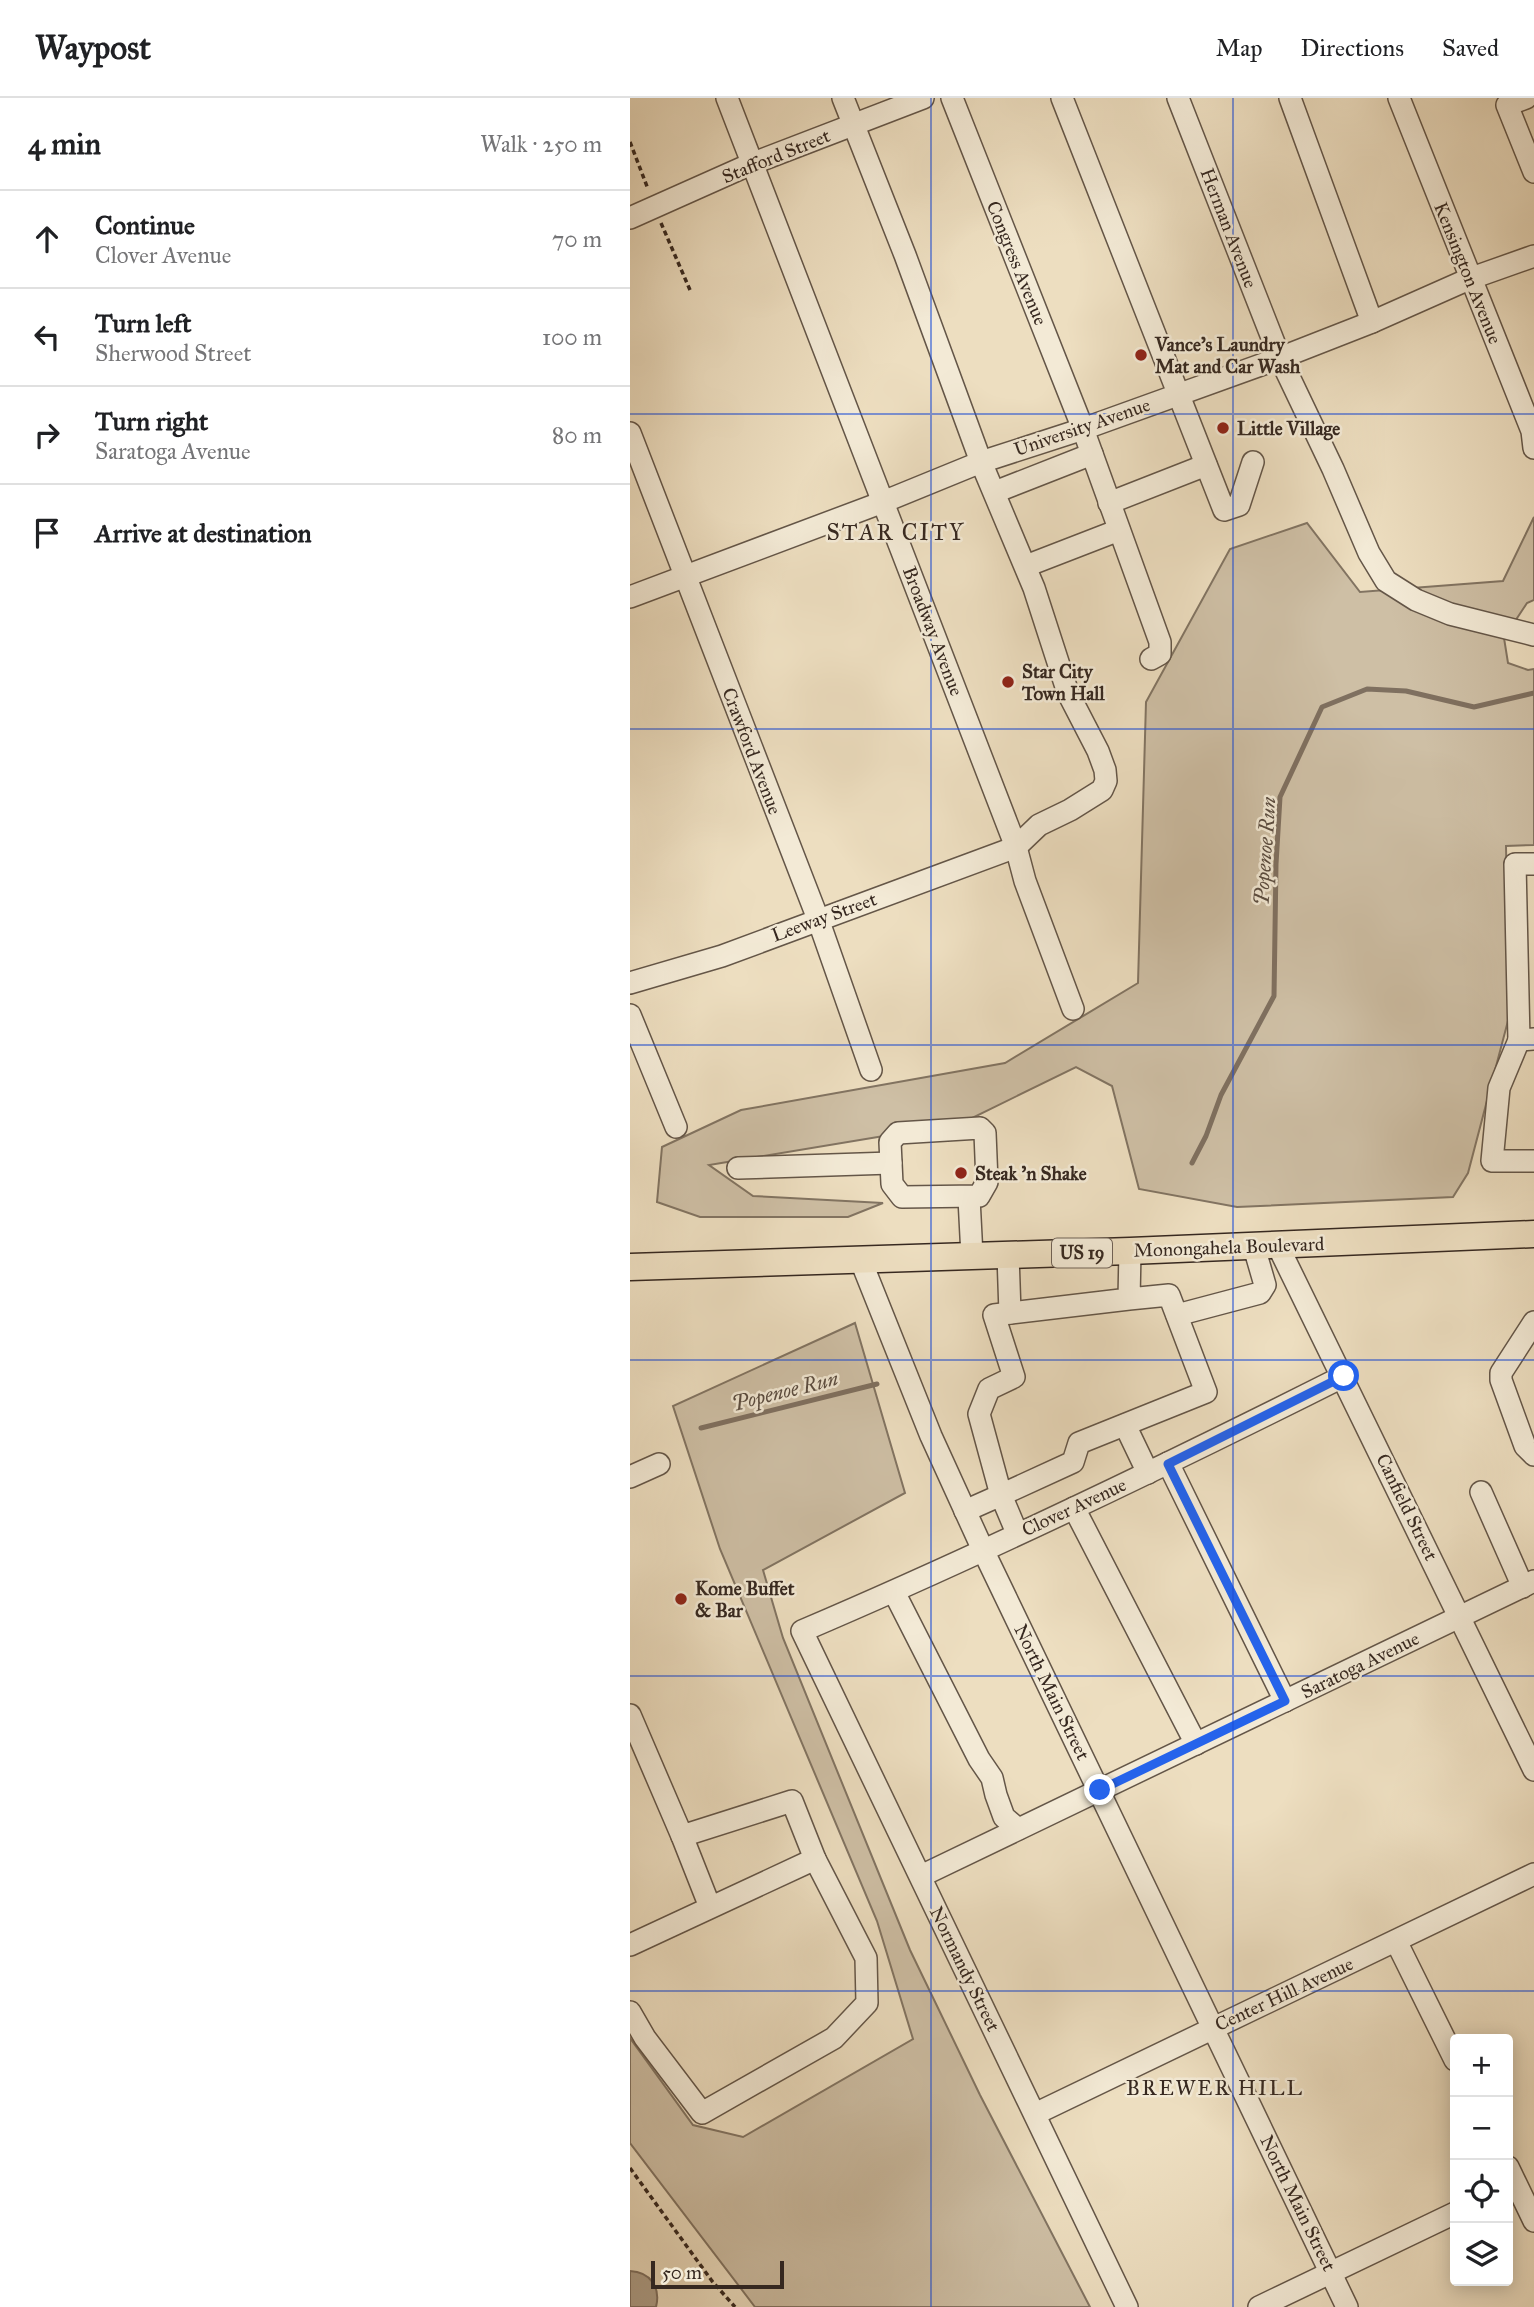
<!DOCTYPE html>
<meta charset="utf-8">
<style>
body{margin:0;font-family:"IM FELL Great Primer",serif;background:#f2f2f2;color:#202124}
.controls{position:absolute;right:21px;bottom:21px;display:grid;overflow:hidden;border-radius:7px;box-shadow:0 4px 18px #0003}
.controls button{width:63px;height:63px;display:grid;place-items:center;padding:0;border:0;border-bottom:2px solid #e0e0e0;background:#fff;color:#202124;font:35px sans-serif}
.scale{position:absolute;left:21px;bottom:18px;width:133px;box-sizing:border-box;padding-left:7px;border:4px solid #362820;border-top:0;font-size:19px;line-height:24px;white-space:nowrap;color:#362820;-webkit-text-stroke:5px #f3ead6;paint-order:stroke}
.stop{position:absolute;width:21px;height:21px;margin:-16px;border:5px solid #2563eb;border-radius:50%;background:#fff}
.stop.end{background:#2563eb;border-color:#fff;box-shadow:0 2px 7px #0008}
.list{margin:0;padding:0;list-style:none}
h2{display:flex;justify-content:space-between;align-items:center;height:91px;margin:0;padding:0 28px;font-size:30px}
h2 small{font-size:23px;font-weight:400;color:#757577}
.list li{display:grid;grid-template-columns:46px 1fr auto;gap:21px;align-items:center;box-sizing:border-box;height:98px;padding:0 28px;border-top:2px solid #e0e0e0}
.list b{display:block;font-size:26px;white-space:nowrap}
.list p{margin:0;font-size:23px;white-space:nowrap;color:#757577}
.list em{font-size:23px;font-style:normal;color:#757577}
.icon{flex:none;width:38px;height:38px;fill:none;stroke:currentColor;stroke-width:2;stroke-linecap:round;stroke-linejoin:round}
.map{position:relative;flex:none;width:904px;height:2209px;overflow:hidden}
header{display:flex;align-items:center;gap:42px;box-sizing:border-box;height:98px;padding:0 35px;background:#fff;border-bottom:2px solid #e0e0e0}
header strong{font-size:33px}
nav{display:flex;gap:38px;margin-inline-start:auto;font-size:24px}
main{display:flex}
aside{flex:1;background:#fff}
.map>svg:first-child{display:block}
</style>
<header>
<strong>Waypost</strong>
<nav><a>Map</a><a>Directions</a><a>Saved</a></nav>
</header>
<main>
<aside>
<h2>4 min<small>Walk · 250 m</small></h2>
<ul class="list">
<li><svg class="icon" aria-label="ahead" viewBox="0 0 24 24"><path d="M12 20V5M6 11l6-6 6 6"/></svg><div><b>Continue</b><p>Clover Avenue</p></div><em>70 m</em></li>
<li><svg class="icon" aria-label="left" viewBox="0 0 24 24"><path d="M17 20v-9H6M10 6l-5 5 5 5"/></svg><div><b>Turn left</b><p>Sherwood Street</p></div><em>100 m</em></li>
<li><svg class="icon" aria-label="right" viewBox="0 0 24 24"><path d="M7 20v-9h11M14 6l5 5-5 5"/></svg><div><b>Turn right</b><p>Saratoga Avenue</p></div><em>80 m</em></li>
<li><svg class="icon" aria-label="arrive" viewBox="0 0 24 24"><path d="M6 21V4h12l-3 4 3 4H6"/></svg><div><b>Arrive at destination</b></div></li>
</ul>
</aside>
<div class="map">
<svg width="904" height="2209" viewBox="0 0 904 2209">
<rect width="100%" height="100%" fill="#eddec0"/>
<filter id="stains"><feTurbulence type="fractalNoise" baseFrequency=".00286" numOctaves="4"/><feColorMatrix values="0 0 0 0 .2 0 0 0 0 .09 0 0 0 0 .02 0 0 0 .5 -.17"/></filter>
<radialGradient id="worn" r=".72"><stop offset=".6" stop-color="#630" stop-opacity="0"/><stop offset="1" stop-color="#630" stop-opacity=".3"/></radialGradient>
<!-- green -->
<g fill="#cebfa5" stroke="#827462" stroke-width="2">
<polygon points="904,419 904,502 897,505 874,540 878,565 898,572 904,571 904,747 876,748 879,919 838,1075 823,1099 607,1109 509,1091 482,988 446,969 332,1025 79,1067 123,1098 253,1105 218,1119 70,1119 27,1104 32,1049 111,1012 375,965 508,885 516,604 600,451 677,425 730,494 873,483"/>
<polygon points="225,1225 275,1395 133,1472 153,1540 280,1852 350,1997 460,2209 125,2209 0,2045 0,1940 63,2027 113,2039 283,1941 247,1823 90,1451 43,1308"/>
</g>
<!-- water -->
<path fill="#afa08a" stroke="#7f7060" stroke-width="2" d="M0,2173C20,2174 31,2189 26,2209H0Z"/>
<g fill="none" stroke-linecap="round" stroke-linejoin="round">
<!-- stream -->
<g stroke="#7f7060" stroke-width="5">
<polyline points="562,1065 576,1038 591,997 644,898 646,766 650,699 692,609 737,591 776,593 844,609 904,595"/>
<polyline points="71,1330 247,1286"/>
</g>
<defs>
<g id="minor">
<polyline points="97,0 386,749 395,783 443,911"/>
<polyline points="322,0 453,331 530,544 530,556 521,561"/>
<polyline points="432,0 594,412 609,407 623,364"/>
<polyline points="548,0 650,260 703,371 739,455 756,483 786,502 820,516 904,537"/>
<polyline points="660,0 742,224"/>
<polyline points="769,0 902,333 904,350"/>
<polyline points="896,0 877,7 904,74"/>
<polyline points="0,120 121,66 293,0"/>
<polyline points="0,335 188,821 241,972"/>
<polyline points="365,394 462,356"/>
<polyline points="479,405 576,367"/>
<polyline points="396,468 489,432"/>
<polyline points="0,499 253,404 351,364 453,331 650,260 742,224 839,181 904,158"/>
<polyline points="904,766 885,766 889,942 904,941"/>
<polyline points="0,885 92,858 386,749 409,727 440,712 472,692 476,683 475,672 468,653 438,595 404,490 351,364 275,157 213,0"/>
<polyline points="0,917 46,1029"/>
<polyline points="889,942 869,990 862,1063 904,1063"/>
<polygon points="350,1030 355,1035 357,1084 349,1098 272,1099 262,1086 260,1044 268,1035"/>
<polyline points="108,1070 261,1065"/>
<polyline points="339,1100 342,1158"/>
<polyline points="648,1148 904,1672"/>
<polyline points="378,1157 380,1215"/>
<polyline points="231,1163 301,1338 353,1452 717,2209"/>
<polyline points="499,1201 364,1217 384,1279 359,1291 349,1316 371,1397 443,1364 449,1345 576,1294 539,1197 499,1201 500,1153"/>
<polyline points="547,1217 630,1195 635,1187 624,1149"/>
<polyline points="904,1224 871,1275 871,1282 895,1348 904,1357"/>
<polyline points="495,1327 518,1375"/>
<polyline points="538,1365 655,1603"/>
<polyline points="0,1379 29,1366"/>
<polyline points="851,1394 893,1489"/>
<polyline points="444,1410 566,1646"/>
<polyline points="335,1413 371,1397 387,1435"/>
<polyline points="264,1494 349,1661 362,1680 366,1697 374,1719 388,1731"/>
<polyline points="0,1617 52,1738 162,1703 185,1761 236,1860 237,1905 204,1940 72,2015 15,1940 0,1914"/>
<polyline points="52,1738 80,1809"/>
<polyline points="291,1778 904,1483"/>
<polyline points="766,1843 825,1962"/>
<polyline points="0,1847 185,1761"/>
<polyline points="405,2016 904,1776"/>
<polyline points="878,2069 904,2123"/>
<path d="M497,2209L172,1533C355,1455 535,1368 714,1278"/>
<polyline points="629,2209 825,2115"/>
</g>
<polyline id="major" points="0,1169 500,1153 904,1136"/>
</defs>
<!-- minor casing -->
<use href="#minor" stroke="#645648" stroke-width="24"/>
<!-- major casing -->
<use href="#major" stroke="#362820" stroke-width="29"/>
<!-- path -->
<g stroke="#362820" stroke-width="3.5" stroke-dasharray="5 3.5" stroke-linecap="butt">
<polyline points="0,44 18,91"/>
<polyline points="31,125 60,192"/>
<polyline points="0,2070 82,2183 105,2209"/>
</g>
<!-- minor -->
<use href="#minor" stroke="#f3ead6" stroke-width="21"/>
<!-- major -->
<use href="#major" stroke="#eddec0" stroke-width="26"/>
</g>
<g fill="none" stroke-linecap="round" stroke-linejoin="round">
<!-- route -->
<polyline stroke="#2563eb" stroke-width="9" points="470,1692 655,1603 538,1366 714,1278"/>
</g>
<!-- grid -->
<path fill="none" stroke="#1d4ed8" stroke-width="2" stroke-opacity="0.55" d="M301,0V2209M603,0V2209M0,316H904M0,631H904M0,947H904M0,1262H904M0,1578H904M0,1893H904"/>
<!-- markers -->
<g fill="#8f2418" stroke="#f3ead6" stroke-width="2.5">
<circle cx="511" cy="257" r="7"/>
<circle cx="593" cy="330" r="7"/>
<circle cx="378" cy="584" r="7"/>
<circle cx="331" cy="1075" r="7"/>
<circle cx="51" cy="1501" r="7"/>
</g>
<g text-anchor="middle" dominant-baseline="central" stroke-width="5" stroke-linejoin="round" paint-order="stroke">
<!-- shield labels -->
<rect fill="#f3ead6" stroke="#6f6257" stroke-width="2" x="422" y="1140.5" width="60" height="29" rx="5"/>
<g font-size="18" font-weight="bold" fill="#362820">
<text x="452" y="1155">US 19</text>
</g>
<!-- street labels -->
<g font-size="19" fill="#362820" stroke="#f3ead6">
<text transform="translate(146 58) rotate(-22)">Stafford Street</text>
<text transform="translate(599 130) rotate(69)">Herman Avenue</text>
<text transform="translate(387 165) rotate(68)">Congress Avenue</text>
<text transform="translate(838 175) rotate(68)">Kensington Avenue</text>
<text transform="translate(452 329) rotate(-19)">University Avenue</text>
<text transform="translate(303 533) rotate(69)">Broadway Avenue</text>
<text transform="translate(122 653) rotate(69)">Crawford Avenue</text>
<text transform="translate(194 819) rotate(-20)">Leeway Street</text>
<text transform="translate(599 1149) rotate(-2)">Monongahela Boulevard</text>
<text transform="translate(444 1409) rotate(-25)">Clover Avenue</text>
<text transform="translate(777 1409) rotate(64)">Canfield Street</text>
<text transform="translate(730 1567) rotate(-26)">Saratoga Avenue</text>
<text transform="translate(422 1594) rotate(64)">North Main Street</text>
<text transform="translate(335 1871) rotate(64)">Normandy Street</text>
<text transform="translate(654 1896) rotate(-25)">Center Hill Avenue</text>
<text transform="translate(668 2105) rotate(64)">North Main Street</text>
</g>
<!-- poi labels -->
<g font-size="19" font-weight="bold" fill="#362820" stroke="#f3ead6" text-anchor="start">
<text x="525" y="246">Vance's Laundry<tspan x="525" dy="22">Mat and Car Wash</tspan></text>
<text x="607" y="330">Little Village</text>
<text x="392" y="573">Star City<tspan x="392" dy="22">Town Hall</tspan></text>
<text x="345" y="1075">Steak 'n Shake</text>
<text x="65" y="1490">Kome Buffet<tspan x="65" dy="22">&amp; Bar</tspan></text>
</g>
<!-- water labels -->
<g font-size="21" font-style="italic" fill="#5a4c40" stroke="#f3ead6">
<text transform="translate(635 753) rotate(-86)">Popenoe Run</text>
<text transform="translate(155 1293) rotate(-14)">Popenoe Run</text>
</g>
<!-- neighbourhood labels -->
<g font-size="21" letter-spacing="2" fill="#362820" stroke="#f3ead6">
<text x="585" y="1990">BREWER HILL</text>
</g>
<!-- quarter labels -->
<g font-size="23" letter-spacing="2" fill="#362820" stroke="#f3ead6">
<text x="266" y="434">STAR CITY</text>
</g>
</g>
<rect width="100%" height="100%" filter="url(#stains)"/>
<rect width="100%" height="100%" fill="url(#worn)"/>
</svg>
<div class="controls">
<button>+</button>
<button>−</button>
<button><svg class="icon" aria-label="locate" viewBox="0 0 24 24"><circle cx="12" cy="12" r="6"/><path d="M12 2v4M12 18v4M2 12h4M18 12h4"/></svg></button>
<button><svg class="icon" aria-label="layers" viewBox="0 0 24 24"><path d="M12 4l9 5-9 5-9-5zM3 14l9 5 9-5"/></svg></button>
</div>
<div class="scale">50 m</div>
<div class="stop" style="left:714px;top:1278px"></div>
<div class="stop end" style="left:470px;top:1692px"></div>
</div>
</main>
